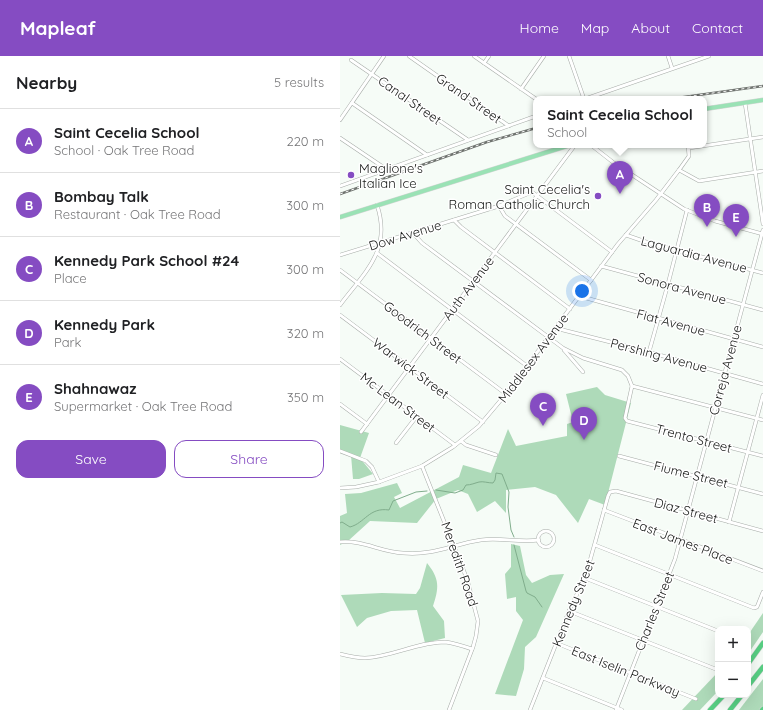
<!DOCTYPE html>
<meta charset="utf-8">
<style>
body{margin:0;font-family:Quicksand,sans-serif;background:#f2f2f2;color:#202124}
.controls{position:absolute;right:12px;bottom:12px;display:grid;overflow:hidden;border-radius:8px;box-shadow:0 4px 16px #0002}
.controls button{width:36px;height:36px;display:grid;place-items:center;padding:0;border:0;border-bottom:1px solid #e0e0e0;background:#fff;color:#202124;font:20px sans-serif}
.you{position:absolute;left:242px;top:235px;width:14px;height:14px;margin:-10px;border:3px solid #fff;border-radius:50%;background:#1a73e8;box-shadow:0 0 0 6px #1a73e833}
.badge{display:grid;place-items:center;width:26px;height:26px;border-radius:50%;background:#854cc2;color:#fff;font-size:13px;font-weight:700}
.pin{position:absolute;translate:-50% -33px;filter:drop-shadow(0 1px 2px #0008)}
.pin::after{content:'';position:absolute;top:21px;width:14px;height:12px;background:inherit;clip-path:polygon(0 0,100% 0,50% 100%)}
.popup{position:absolute;left:193px;top:40px;width:174px;height:52px;box-sizing:border-box;display:grid;place-content:center;border-radius:8px;background:#fff;filter:drop-shadow(0 1px 3px #0005);font-size:13px;white-space:nowrap;color:#757577}
.popup b{font-size:15px;color:#202124}
.popup::after{content:'';position:absolute;left:50%;top:100%;margin-left:-8px;border:8px solid transparent;border-top-color:#fff}
.list{margin:0;padding:0;list-style:none}
h2{display:flex;justify-content:space-between;align-items:center;height:52px;margin:0;padding:0 16px;font-size:17px}
h2 small{font-size:13px;font-weight:400;color:#757577}
.list li{display:grid;grid-template-columns:26px 1fr auto;gap:12px;align-items:center;box-sizing:border-box;height:64px;padding:0 16px;border-top:1px solid #e0e0e0}
.list b{display:block;font-size:15px;white-space:nowrap}
.list p{margin:0;font-size:13px;white-space:nowrap;color:#757577}
.list em{font-size:13px;font-style:normal;color:#757577}
.actions{display:flex;gap:8px;padding:12px 16px}
.actions a{flex:1;padding:9px 0;border:1px solid #854cc2;border-radius:12px;text-align:center;font-size:14px;color:#854cc2}
.actions .main{background:#854cc2;color:#fff}
.map{position:relative;flex:none;width:423px;height:654px;overflow:hidden}
header{display:flex;align-items:center;gap:24px;box-sizing:border-box;height:56px;padding:0 20px;background:#854cc2;color:#fff}
header strong{font-size:19px}
nav{display:flex;gap:22px;margin-inline-start:auto;font-size:14px}
main{display:flex}
aside{flex:1;background:#fff}
.map>svg:first-child{display:block}
</style>
<header>
<strong>Mapleaf</strong>
<nav><a>Home</a><a>Map</a><a>About</a><a>Contact</a></nav>
</header>
<main>
<aside>
<h2>Nearby<small>5 results</small></h2>
<ul class="list">
<li><span class="badge">A</span><div><b>Saint Cecelia School</b><p>School · Oak Tree Road</p></div><em>220 m</em></li>
<li><span class="badge">B</span><div><b>Bombay Talk</b><p>Restaurant · Oak Tree Road</p></div><em>300 m</em></li>
<li><span class="badge">C</span><div><b>Kennedy Park School #24</b><p>Place</p></div><em>300 m</em></li>
<li><span class="badge">D</span><div><b>Kennedy Park</b><p>Park</p></div><em>320 m</em></li>
<li><span class="badge">E</span><div><b>Shahnawaz</b><p>Supermarket · Oak Tree Road</p></div><em>350 m</em></li>
</ul>
<div class="actions"><a class="main">Save</a><a>Share</a></div>
</aside>
<div class="map">
<svg width="423" height="654" viewBox="0 0 423 654">
<rect width="100%" height="100%" fill="#f6fcf7"/>
<!-- green -->
<g fill="#aedab9">
<polygon points="257,331 265,339 291,347 265,449 249,443 238,467 216,439 195,431 166,434 166,457 155,445 137,456 128,438 118,434 96,443 77,467 30,465 8,485 0,489 0,460 7,457 5,438 21,437 57,427 62,437 54,441 60,452 119,421 123,409 151,417 168,373 176,390 227,380 227,368 233,366 226,338"/>
<polygon points="0,369 29,377 20,402 33,418 19,423 13,423 11,399 0,395"/>
<polygon points="171,488 180,490 186,519 192,527 210,519 224,518 196,581 185,591 184,613 176,640 155,638 183,564 176,555 176,541 167,543 165,518 171,511"/>
<path d="M87,507C100,523 99,532 93,550L104,565L105,582L85,587L77,554L51,555L27,562L17,571L1,539L42,537L76,538L80,532Z"/>
<polygon points="423,557 423,576 408,598 408,579"/>
<polygon points="378,616 378,635 360,654 342,654"/>
<polygon points="423,623 423,654 399,654"/>
</g>
<g fill="none" stroke-linecap="round" stroke-linejoin="round">
<!-- stream -->
<g stroke="#80ad8c" stroke-width="1">
<path d="M96,434L115,437L123,434L126,429C131,429 135,427 139,426C143,425 148,427 153,427L155,424L156,417L162,418L169,436L168,451L171,474L174,481"/>
<path d="M0,467L2,466L10,471C25,467 29,451 49,454L53,445L76,436L87,435"/>
<polyline points="174,489 186,535 187,537 195,541 202,551"/>
</g>
<defs>
<g id="minor">
<polyline points="69,0 169,70"/>
<polyline points="134,0 196,43"/>
<polyline points="229,0 244,43"/>
<polyline points="328,0 332,12"/>
<polyline points="11,4 128,84"/>
<polyline points="144,7 149,0"/>
<polyline points="181,33 204,0"/>
<polyline points="245,43 369,0"/>
<polyline points="12,47 87,99"/>
<polyline points="405,47 423,168"/>
<polyline points="0,64 44,0"/>
<polyline points="0,82 46,113"/>
<polyline points="251,89 274,107 344,153 375,165 423,178"/>
<polyline points="349,92 423,81"/>
<polyline points="339,114 359,125 423,115"/>
<polyline points="0,130 196,60"/>
<polyline points="159,150 165,160 251,224"/>
<polyline points="114,164 121,171 230,253"/>
<polyline points="73,177 82,187 223,292 243,302 282,314 288,320 292,330 285,362 287,365 423,400"/>
<polyline points="286,179 309,187 423,217"/>
<polyline points="37,197 187,310"/>
<polyline points="0,199 159,150 192,136 272,196"/>
<polyline points="261,210 423,254"/>
<polyline points="0,214 166,338"/>
<polyline points="239,240 423,291"/>
<path d="M0,249C25,216 52,194 37,149"/>
<polyline points="0,259 143,366"/>
<polyline points="215,272 298,293 423,328"/>
<polyline points="224,294 243,316"/>
<polyline points="309,296 328,228 347,154"/>
<polyline points="0,303 115,389"/>
<polyline points="292,330 423,364"/>
<polyline points="0,348 27,368"/>
<polyline points="21,376 235,89"/>
<polyline points="121,385 126,389 156,399"/>
<polyline points="56,387 77,360"/>
<polyline points="0,395 26,405 32,411 39,426"/>
<polyline points="279,400 423,438"/>
<polyline points="82,410 127,523 138,565 136,580 133,591 109,654"/>
<polyline points="0,432 16,431 39,426 82,410 113,391 139,370 166,338 278,188 316,144 339,114 349,100 348,89"/>
<polyline points="264,454 423,515"/>
<polyline points="389,466 423,339"/>
<circle cx="206" cy="483" r="8"/>
<path d="M0,486C24,484 40,496 63,497C93,500 113,488 141,484C160,481 179,487 199,484"/>
<polyline points="255,489 414,552 417,551 423,536"/>
<polyline points="245,522 378,575"/>
<polyline points="229,555 378,614"/>
<polyline points="216,587 356,643"/>
<path d="M0,598C8,600 16,602 25,602C52,601 77,586 105,586C114,587 123,590 132,593"/>
<polyline points="203,622 282,654"/>
<polyline points="190,654 229,555 246,519 268,440 270,436 276,435 423,475"/>
<polyline points="276,654 335,503 423,174"/>
</g>
<g id="major">
<polyline points="364,53 423,44"/>
<polyline points="0,161 230,89"/>
</g>
<g id="highway">
<polyline points="408,608 423,587"/>
<polyline points="408,630 423,611"/>
<polyline points="370,654 384,639"/>
<polyline points="390,654 402,639"/>
<polyline points="422,654 423,653"/>
</g>
</defs>
<!-- minor casing -->
<use href="#minor" stroke="#a7aca8" stroke-width="4"/>
<!-- major casing -->
<use href="#major" stroke="#d5d5d5" stroke-width="5"/>
<!-- highway casing -->
<use href="#highway" stroke="#d5d5d5" stroke-width="5.5"/>
<!-- minor -->
<use href="#minor" stroke="#fff" stroke-width="3"/>
<!-- major -->
<use href="#major" stroke="#9ae2b5" stroke-width="4"/>
<!-- highway -->
<use href="#highway" stroke="#57cf83" stroke-width="4.5"/>
<defs>
<g id="rail">
<polyline points="330,43 423,30"/>
<polyline points="0,138 147,86 196,72"/>
</g>
</defs>
<!-- rail casing -->
<use href="#rail" stroke="#6f736f" stroke-width="2.5"/>
<!-- rail -->
<use href="#rail" stroke="#fff" stroke-width="1" stroke-dasharray="3" stroke-linecap="butt"/>
</g>
<!-- markers -->
<g fill="#854cc2" stroke="#fff" stroke-width="1.5">
<circle cx="11" cy="119" r="4"/>
<circle cx="258" cy="140" r="4"/>
</g>
<g text-anchor="middle" dominant-baseline="central" stroke-width="3" stroke-linejoin="round" paint-order="stroke">
<!-- street labels -->
<g font-size="13" fill="#161816" stroke="#fff">
<text transform="translate(129 42) rotate(35)">Grand Street</text>
<text transform="translate(70 44) rotate(35)">Canal Street</text>
<text transform="translate(65 179) rotate(-17)">Dow Avenue</text>
<text transform="translate(354 198) rotate(15)">Laguardia Avenue</text>
<text transform="translate(128 232) rotate(-53)">Auth Avenue</text>
<text transform="translate(342 232) rotate(15)">Sonora Avenue</text>
<text transform="translate(331 266) rotate(15)">Fiat Avenue</text>
<text transform="translate(83 276) rotate(37)">Goodrich Street</text>
<text transform="translate(319 299) rotate(15)">Pershing Avenue</text>
<text transform="translate(193 302) rotate(-53)">Middlesex Avenue</text>
<text transform="translate(71 312) rotate(37)">Warwick Street</text>
<text transform="translate(385 314) rotate(-75)">Correja Avenue</text>
<text transform="translate(58 346) rotate(37)">Mc Lean Street</text>
<text transform="translate(354 382) rotate(15)">Trento Street</text>
<text transform="translate(351 418) rotate(14)">Fiume Street</text>
<text transform="translate(346 454) rotate(15)">Diaz Street</text>
<text transform="translate(343 485) rotate(21)">East James Place</text>
<text transform="translate(120 508) rotate(71)">Meredith Road</text>
<text transform="translate(233 547) rotate(-68)">Kennedy Street</text>
<text transform="translate(314 555) rotate(-68)">Charles Street</text>
<text transform="translate(286 615) rotate(22)">East Iselin Parkway</text>
</g>
<!-- poi labels -->
<g font-size="13" fill="#161816" stroke="#fff" text-anchor="start">
<text x="19" y="112">Maglione's<tspan x="19" dy="15">Italian Ice</tspan></text>
<text x="250" y="133" text-anchor="end">Saint Cecelia's<tspan x="250" dy="15">Roman Catholic Church</tspan></text>
</g>
</g>
</svg>
<div class="controls">
<button>+</button>
<button>−</button>
</div>
<div class="you"></div>
<div class="pin badge" style="left:280px;top:138px">A</div>
<div class="popup"><b>Saint Cecelia School</b>School</div>
<div class="pin badge" style="left:367px;top:171px">B</div>
<div class="pin badge" style="left:203px;top:370px">C</div>
<div class="pin badge" style="left:244px;top:384px">D</div>
<div class="pin badge" style="left:396px;top:181px">E</div>
</div>
</main>
